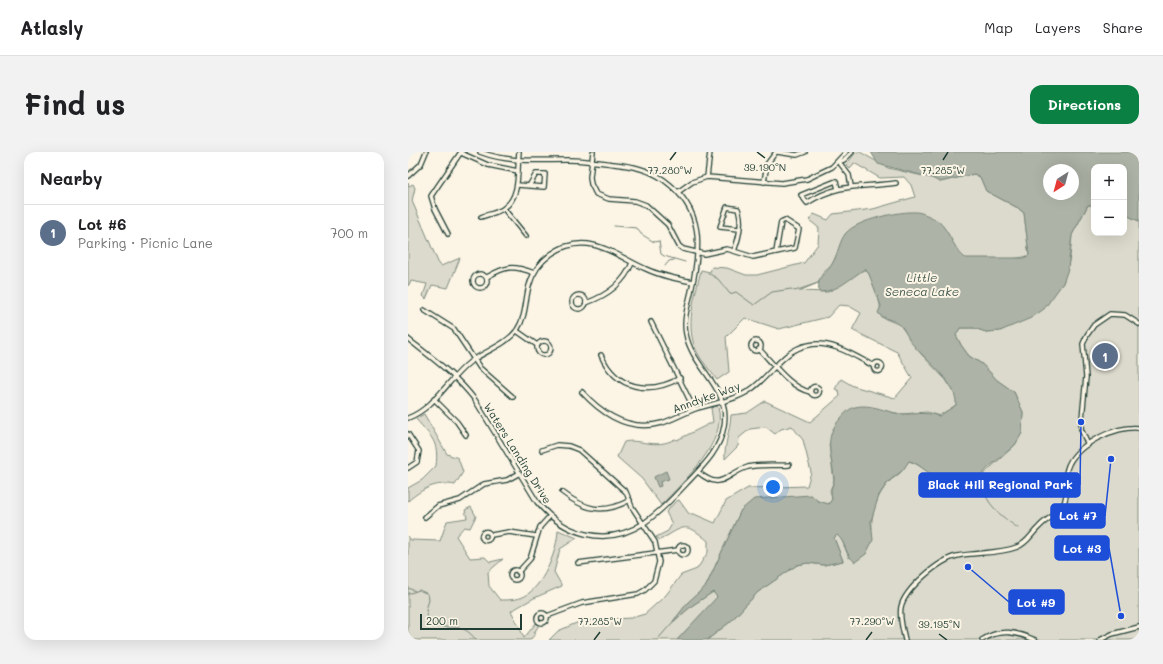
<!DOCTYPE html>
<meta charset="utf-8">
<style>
body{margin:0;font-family:Mali,sans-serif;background:#f2f2f2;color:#202124}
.controls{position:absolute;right:12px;top:12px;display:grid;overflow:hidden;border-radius:8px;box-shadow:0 4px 16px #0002}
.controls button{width:36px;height:36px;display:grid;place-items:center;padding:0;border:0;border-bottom:1px solid #e0e0e0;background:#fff;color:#202124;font:20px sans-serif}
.compass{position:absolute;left:635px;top:12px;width:36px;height:36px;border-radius:50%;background:#fff;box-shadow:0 4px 16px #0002;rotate:216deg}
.scale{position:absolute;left:12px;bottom:10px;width:102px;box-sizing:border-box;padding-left:4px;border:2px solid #1f3d34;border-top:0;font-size:11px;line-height:14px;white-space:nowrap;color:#1f3d34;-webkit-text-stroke:3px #fcf5e5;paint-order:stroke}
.you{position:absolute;left:365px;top:335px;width:14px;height:14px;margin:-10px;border:3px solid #fff;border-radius:50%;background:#1a73e8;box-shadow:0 0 0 6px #1a73e833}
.badge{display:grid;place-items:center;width:26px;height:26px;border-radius:50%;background:#0b8043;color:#fff;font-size:13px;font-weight:700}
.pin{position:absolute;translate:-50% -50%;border:2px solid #fff;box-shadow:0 1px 4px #0006}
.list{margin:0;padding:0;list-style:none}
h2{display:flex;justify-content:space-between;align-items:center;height:52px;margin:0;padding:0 16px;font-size:17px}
h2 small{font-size:13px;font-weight:400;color:#757577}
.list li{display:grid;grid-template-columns:26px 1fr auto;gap:12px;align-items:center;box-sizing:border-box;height:56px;padding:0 16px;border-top:1px solid #e0e0e0}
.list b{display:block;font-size:15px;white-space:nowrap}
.list p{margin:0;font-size:13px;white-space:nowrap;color:#757577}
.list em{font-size:13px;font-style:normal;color:#757577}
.map{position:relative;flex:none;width:731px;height:488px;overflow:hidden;border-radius:12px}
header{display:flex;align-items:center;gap:24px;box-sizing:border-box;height:56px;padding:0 20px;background:#fff;border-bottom:1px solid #e0e0e0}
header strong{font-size:19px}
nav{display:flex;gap:22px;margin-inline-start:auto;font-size:14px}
.intro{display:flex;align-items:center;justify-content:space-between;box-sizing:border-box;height:96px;padding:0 24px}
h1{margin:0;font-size:28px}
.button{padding:10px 18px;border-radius:12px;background:#0b8043;color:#fff;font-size:14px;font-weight:700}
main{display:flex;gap:24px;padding:0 24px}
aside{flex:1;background:#fff;border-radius:12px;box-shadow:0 4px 16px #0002}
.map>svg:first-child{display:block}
</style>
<header>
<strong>Atlasly</strong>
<nav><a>Map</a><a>Layers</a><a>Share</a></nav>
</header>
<div class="intro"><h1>Find us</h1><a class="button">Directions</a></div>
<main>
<aside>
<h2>Nearby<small></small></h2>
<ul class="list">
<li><span class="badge" style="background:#5c6f8a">1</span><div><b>Lot #6</b><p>Parking · Picnic Lane</p></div><em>700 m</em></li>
</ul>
</aside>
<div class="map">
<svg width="731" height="488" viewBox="0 0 731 488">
<rect width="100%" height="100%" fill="#fcf5e5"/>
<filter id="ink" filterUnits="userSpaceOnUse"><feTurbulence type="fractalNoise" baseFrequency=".025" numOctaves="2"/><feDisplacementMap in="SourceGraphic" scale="8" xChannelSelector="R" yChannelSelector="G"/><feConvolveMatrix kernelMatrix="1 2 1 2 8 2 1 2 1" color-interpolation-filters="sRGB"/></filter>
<g filter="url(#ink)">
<!-- green -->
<g fill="#dcdacc" stroke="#7e8c80">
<path d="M448,0H452L480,16L524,26L532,30L566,22L572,25L578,39L610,56L616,61L621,103C613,108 566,110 557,106C548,102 545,91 541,83L438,81L424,113L415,121L410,131L391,139L420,140L457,117C467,128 473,150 473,165L492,173L513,202L538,228L549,246L548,253L531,264L519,260L493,262L463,256L421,292L426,329L422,338L424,347L421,352L333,358L298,434L284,447L265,469L285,453L305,440L310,445L269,488H141L150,479L173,469L223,466L237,462L258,443L273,423L289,417L300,400V389C277,369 276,374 252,388L248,385L260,379L264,372L258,360L267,350L271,348L281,362H286L307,371L318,349L340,336L399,334L403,320L395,288L384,274L373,277L367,282L358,275L342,277L331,286L330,294L317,307C316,293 322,279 323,263L339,261L357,249L402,270L432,244L431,239L427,237L433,227L445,234L487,246L504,226L489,200L444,178L453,161L441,154L431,153L420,165L371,177L337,166L318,185L321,220L309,228C303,219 294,210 289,200C276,174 287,145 293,118L302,120L304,115L319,116L338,123H349L396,111L410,92L411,76L401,68L406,62L420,68L425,62L465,57L507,45L503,33L496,25L472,26L446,11L442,17L438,13Z"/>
<polygon points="0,31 1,34 5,32 7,36 4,49 30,110 33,114 52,106 40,136 24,133 18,147 15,144 19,132 3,129 0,134"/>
<path d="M680,53H686V81H716V62L731,69V488H299L322,470L350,440L389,413L400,411L416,413L435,409L426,386L429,382L433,386L441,406L464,377C462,362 470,342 480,331C484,326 490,324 494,319C497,315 497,311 501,309C511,312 517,319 526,323C538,330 553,331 567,330L607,293L614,281L615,260L606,240L589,228L574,212L561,204L553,193L548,183L552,176H566L578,180L592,179L604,173L645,143L655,131L662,105L664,83Z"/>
<path d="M307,254L310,255C320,290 275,330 253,353L234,327L209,305L216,290C231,286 247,298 267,287L269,288L305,270L303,256Z"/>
<path d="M16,262L39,302L50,306L55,320L47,333C28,329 14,337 0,349V336L14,328L28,314C31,289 24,286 8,267Z"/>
<path d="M63,355L68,364L62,376L56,375L48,384L62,406L77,405L82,410L95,407L80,420L81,434L92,448C101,448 113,448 120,442C137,429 149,399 150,378L169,386L152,397L146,420L154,434L126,446L103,459C108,468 112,476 116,486L128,471L131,473L126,481H128L122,488H0V384L3,388L32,389L39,369L59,366L57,358Z"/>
</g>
<!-- water -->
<g fill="#aeb3a7" stroke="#758479" fill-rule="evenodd">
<path d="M463,0H731V69L716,62V15H686V53H680L664,83L660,117L655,131L636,157L623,166L592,179L578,180L566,176H552L548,183L553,193L561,204L574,212L589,228L606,240L615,260L614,281L607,293L580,316L567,330L565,335L563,336L560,330C548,330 536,329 525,323C516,319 511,311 501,309L495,318L480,330L471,343L463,369L465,388L458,402L447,410C437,403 438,390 429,383L426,386L435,409L416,413L400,411L389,413L350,440L322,470L299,488H269L309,445L305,440L285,453L264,471L280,450L298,434L333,358L346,347L403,343L410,349L421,352L424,347C421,335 426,335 426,326C424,303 414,286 433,266C436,262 442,256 447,255C462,251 478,260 492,262C508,263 515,259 531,264L548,253C550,230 515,207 502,189C499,184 496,176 492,173C486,167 476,168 470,161L473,154L461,122L457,117C442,126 430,140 411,140C409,120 417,125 424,112C430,103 431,89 438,81C449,68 491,59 508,60C513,60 521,64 525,66C540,72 544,96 557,106H616L621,103L616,61L610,56L578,39L572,25L566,22L532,30L524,26L470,12ZM641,18H665V42H641Z"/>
<polygon points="258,319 261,327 252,330 253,334 250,335 246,325"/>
</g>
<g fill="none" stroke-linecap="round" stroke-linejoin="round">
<!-- stream -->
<g stroke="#758479" stroke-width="1">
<polyline points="206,74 229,76 233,82 246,90 251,89 253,102 256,104 277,110"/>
<polyline points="257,114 261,109 266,108"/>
<polyline points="300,121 310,127 322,142 328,140 346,153 364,140 383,137 387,139 410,131"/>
<path d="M573,324C573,348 592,364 610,376"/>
<polyline points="0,436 7,439"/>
<path d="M0,442L11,438L20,442L21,448L18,458L21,470C40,482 52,466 68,488"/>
<polyline points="249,488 264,471"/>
</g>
<defs>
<g id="minor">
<polyline points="185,0 182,25 183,32 188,42 201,47 227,49 238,53 260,73 271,94 275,97 296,102 319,97 345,105 387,96 391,77 377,68 373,70 368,100"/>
<polyline points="369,0 389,3 397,0"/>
<polyline points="53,1 80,13 110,19"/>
<polyline points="431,10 441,23 443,34"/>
<polyline points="431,10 436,8 444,0"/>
<polyline points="0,24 13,12 18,0"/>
<polyline points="299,25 302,0"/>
<polyline points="356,30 359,12 368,0"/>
<polyline points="109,33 136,35 137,22 128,22 121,34"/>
<path d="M430,37L428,29L393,43L399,51C432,30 453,36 488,31"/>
<polyline points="270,40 284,30 299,25 374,31 399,27 424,15 438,0"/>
<polyline points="96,57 118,84"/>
<path d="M73,65C80,62 90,61 96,56C113,45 109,17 111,0"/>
<polyline points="40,82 27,57 23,44 53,0"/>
<path d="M326,99C331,86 335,70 330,57L319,55L312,75L331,77"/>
<circle cx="72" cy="129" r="7"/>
<path d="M79,125C98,114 105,113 126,121"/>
<circle cx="171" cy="150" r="7"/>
<path d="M178,151C198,144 216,131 224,111"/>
<polyline points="16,158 46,177 72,216 105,245"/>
<polyline points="243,170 286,257"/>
<polyline points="109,179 129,193"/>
<path d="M0,187C24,206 48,223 67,248L129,350C156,383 198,396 236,371C252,360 265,346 278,332C294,315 312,299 316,274C323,236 284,216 278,182C275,168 280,153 283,140C293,95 297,58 256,28C241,17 223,14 206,12C190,10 175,8 160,8C129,8 101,11 72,0"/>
<circle cx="136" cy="196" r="7"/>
<circle cx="348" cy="194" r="5"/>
<path d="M351,197C365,211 382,236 402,240"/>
<path d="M193,203C208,238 242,243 272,226"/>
<circle cx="470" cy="215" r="4.5"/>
<circle cx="407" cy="239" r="4.5"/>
<path d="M174,240C195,263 222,280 254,271C266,267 276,261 287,257C305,251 326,249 342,238C362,225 375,197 401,193C423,188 447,204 466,214"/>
<polyline points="26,247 49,270 58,283"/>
<path d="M0,266C27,256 40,227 62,210C77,199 98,193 109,178C118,165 117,149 121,134C128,108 153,89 180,92C201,95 219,109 238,117C253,124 269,127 285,130"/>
<polyline points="0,282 11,299 9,310 0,316"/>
<polyline points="680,293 673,277 678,225 675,192 679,183 686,173 702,162 717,163 731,172"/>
<polyline points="134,298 149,293 161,294 171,298 218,340 224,355 247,390 251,410 246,429 237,438 230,442 174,451 139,464"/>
<path d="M290,320C314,340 317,322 340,315C352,312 368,314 381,313"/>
<path d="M154,340C177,358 195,363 222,348"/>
<polyline points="17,365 30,354 52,348 76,332 99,328 110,322"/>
<circle cx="78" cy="384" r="4.5"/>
<polyline points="83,383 101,380 128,384"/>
<circle cx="275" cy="398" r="5"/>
<polyline points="170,411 270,398"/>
<circle cx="107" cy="423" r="5"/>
<polyline points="110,420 122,407 132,375 141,365"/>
<circle cx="134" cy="466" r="5"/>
<path d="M497,488C495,478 491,466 493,455C497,437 531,408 549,404C569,400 591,402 609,395C620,391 623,382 631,375C638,367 647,364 654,355C662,344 655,329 659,317C666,293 708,273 731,276"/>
<path d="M574,488C592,476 609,480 627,488"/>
<polyline points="692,488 704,482 731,475"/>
</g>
</defs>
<!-- minor casing -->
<use href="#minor" stroke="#1f3d34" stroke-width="6"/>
<!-- minor -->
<use href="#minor" stroke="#fcf5e5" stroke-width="3.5"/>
</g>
</g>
<!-- ticks -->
<path fill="none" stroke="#1f3d34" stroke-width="1.5" d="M349,0L357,6M262,8L268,0M535,8L540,0M531,482L539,488M186,488L192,480M458,488L464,480"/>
<g text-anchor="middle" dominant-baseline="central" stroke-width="4" stroke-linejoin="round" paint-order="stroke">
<!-- street labels -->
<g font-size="11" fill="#1f3d34" stroke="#fcf5e5">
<text transform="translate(298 245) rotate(-20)">Anndyke Way</text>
<text transform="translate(110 301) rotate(58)">Waters Landing Drive</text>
</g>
<!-- water labels -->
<g font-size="12" font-style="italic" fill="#435a51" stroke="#fcf5e5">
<text x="514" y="125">Little<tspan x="514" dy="14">Seneca Lake</tspan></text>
</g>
</g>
<g font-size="10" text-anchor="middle" fill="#1f3d34" stroke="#fcf5e5" stroke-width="4" stroke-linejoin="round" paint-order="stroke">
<text x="357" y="19">39.190°N</text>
<text x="262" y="22">77.280°W</text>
<text x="535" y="22">77.285°W</text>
<text x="192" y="473">77.285°W</text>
<text x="464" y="473">77.290°W</text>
<text x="531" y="476">39.195°N</text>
</g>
<!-- callouts -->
<path fill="none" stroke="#1d4ed8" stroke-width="1.5" d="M673 270L672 333M703 307L697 364M713 464L701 396M560 415L601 450"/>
<g fill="#1d4ed8" stroke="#fcf5e5" stroke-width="1.5">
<circle cx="673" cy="270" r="4"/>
<circle cx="703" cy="307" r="4"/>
<circle cx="713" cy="464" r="4"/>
<circle cx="560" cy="415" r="4"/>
</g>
<g fill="#1d4ed8" stroke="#1d4ed8" stroke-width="1.5">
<rect x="511" y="321" width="161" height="24" rx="4"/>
<rect x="643" y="352" width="54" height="24" rx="4"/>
<rect x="647" y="384" width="54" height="24" rx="4"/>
<rect x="601" y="438" width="55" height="24" rx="4"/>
</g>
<g font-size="12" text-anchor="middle" font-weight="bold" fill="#fff">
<text x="592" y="337">Black Hill Regional Park</text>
<text x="670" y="368">Lot #7</text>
<text x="674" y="401">Lot #3</text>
<text x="628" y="455">Lot #9</text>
</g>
</svg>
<div class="controls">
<button>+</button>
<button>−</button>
</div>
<svg class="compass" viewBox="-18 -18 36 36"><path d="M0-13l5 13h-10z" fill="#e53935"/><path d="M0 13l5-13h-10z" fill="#757577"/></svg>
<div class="scale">200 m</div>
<div class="you"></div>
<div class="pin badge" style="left:697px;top:204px;background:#5c6f8a">1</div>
</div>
</main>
